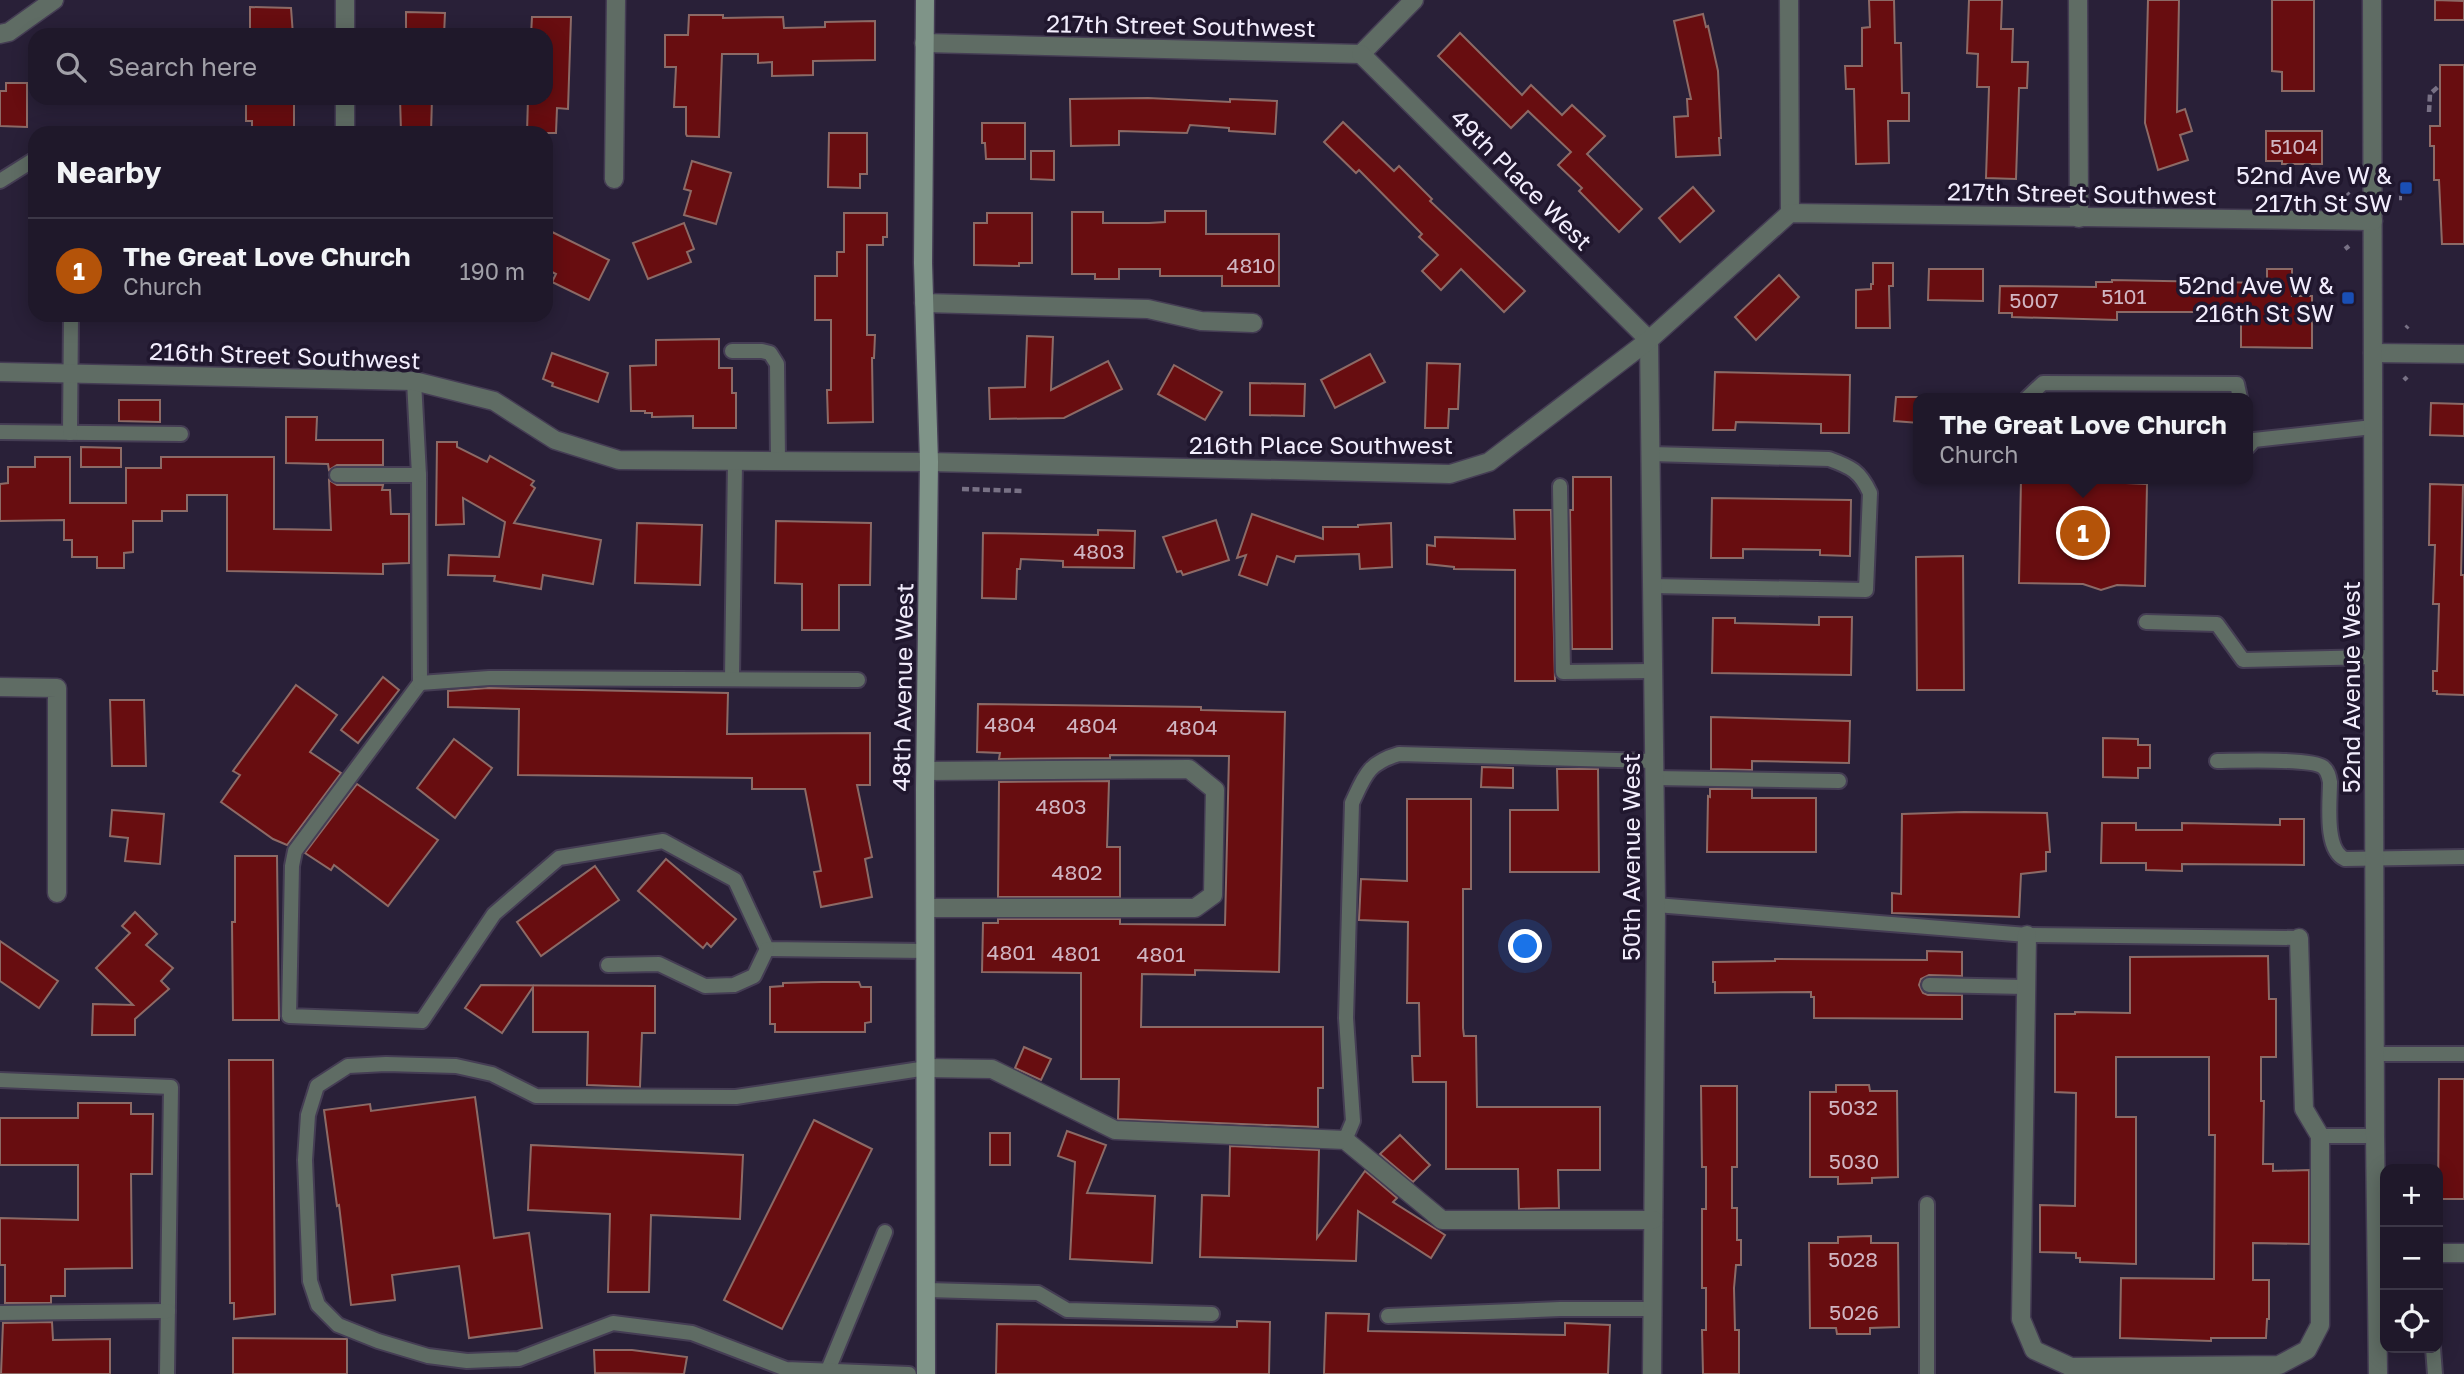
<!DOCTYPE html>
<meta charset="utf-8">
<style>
body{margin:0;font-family:"Golos Text",sans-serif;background:#2c2536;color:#f1f3f6}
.controls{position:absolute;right:21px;bottom:21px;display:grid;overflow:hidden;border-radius:14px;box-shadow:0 4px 18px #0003}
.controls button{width:63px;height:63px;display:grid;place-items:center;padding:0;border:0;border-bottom:2px solid #3c3747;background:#1f182a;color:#f1f3f6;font:35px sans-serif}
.you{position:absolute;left:1526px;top:947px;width:24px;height:24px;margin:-18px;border:5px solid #fff;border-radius:50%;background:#1a73e8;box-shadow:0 0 0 10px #1a73e833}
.badge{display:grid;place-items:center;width:46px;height:46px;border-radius:50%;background:#b45309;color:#fff;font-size:23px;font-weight:700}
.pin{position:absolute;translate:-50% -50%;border:4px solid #fff;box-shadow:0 2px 7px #0006}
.popup{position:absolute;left:1913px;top:393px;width:340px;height:91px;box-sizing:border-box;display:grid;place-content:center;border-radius:14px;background:#1f182a;filter:drop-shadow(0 2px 5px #0005);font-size:23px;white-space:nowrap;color:#a1a0a8}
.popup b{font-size:26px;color:#f1f3f6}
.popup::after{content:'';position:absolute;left:50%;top:100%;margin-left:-14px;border:14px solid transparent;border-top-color:#1f182a}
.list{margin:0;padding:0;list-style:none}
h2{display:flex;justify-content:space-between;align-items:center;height:91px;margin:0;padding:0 28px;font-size:30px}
h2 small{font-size:23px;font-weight:400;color:#a1a0a8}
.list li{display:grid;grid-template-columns:46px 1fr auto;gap:21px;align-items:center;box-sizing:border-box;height:105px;padding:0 28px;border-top:2px solid #3c3747}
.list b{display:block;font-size:26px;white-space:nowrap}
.list p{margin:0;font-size:23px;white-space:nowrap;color:#a1a0a8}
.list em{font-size:23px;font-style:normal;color:#a1a0a8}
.icon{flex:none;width:38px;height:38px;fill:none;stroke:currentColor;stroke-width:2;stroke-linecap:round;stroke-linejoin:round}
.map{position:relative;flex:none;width:2464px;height:1374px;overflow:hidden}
.search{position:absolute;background:#1f182a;box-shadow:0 4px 18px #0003;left:28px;top:28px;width:525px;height:77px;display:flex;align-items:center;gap:18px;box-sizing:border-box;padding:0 24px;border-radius:21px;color:#a1a0a8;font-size:26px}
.panel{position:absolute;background:#1f182a;box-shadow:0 4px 18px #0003;left:28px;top:126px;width:525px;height:196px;border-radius:21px}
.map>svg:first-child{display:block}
</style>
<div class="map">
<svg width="2464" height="1374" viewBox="0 0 2464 1374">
<rect width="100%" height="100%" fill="#292038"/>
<!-- building -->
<g fill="#680d10" stroke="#8c6a66" stroke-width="2">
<polygon points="1869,0 1894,0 1895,43 1901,43 1902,93 1909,93 1909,121 1888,121 1889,163 1856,164 1854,89 1846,89 1845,66 1862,66 1862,28 1870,27"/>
<polygon points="1969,0 2002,0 2001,29 2013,29 2012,62 2028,62 2027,88 2019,88 2016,179 1986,178 1989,87 1977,87 1978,54 1967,53"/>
<polygon points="2148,0 2179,0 2177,112 2185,109 2192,131 2180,135 2188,160 2158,170 2145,123"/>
<polygon points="2272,0 2314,0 2314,91 2282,91 2282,72 2272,71"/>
<polygon points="2435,0 2464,1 2464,20 2435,20"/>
<polygon points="250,7 291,8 293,35 250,35"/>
<polygon points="406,12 445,13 444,35 406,35"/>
<polygon points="1703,14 1706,27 1708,26 1718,71 1721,138 1719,138 1720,155 1676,157 1674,117 1688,116 1687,99 1691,99 1674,21"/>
<polygon points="689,15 723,15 723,18 783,17 784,28 825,27 825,22 875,21 875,60 813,61 813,75 772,76 772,62 758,63 758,54 722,54 719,137 687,136 686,134 686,107 674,107 676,67 665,67 665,35 688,35"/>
<polygon points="532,17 571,17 568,109 557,108 556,133 527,133 528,98 546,98 546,35 531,35"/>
<polygon points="1460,33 1522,95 1531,85 1562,115 1572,105 1605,136 1587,154 1642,209 1619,232 1579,191 1582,188 1558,165 1571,152 1528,111 1511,128 1438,56"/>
<polygon points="2440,65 2464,65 2464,244 2442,244 2439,180 2434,180 2434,146 2430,146 2430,126 2440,126"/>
<polygon points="6,83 27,83 27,127 0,126 0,91 6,91"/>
<polygon points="246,98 294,98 294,133 267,133 267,128 252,129 252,121 246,121"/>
<polygon points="400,98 432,98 431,133 401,132"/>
<polygon points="1148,98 1230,102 1230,99 1277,101 1275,134 1229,131 1229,128 1190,125 1187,133 1119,131 1119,145 1071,146 1070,99"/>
<polygon points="1343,122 1394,171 1399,166 1432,199 1430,201 1525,291 1504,312 1461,269 1441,290 1422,271 1438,255 1419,237 1422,234 1359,170 1356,173 1324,142"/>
<polygon points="982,123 1025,123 1025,159 986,159 985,143 982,143"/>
<polygon points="2266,131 2322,131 2322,164 2282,164 2282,161 2266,161"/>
<polygon points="829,133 867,133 867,174 860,174 860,188 828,187"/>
<polygon points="1031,151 1054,151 1054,180 1031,179"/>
<polygon points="692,161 731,173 716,224 684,215 691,191 684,189"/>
<polygon points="1693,187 1714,211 1680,242 1659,218"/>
<polygon points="1165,211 1206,211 1206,234 1279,234 1279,286 1222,286 1222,276 1160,276 1160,269 1119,269 1119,279 1095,279 1095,274 1072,274 1072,212 1103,212 1103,223 1149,223 1165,222"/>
<polygon points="844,213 887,213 887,237 883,237 883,245 867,245 867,335 875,335 874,358 872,358 873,422 828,423 827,390 831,390 831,320 815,320 815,276 837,276 837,252 844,252"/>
<polygon points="987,213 1032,213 1032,263 1019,263 1019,266 974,265 974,223 987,223"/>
<polygon points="684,223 694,249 687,252 691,262 648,279 633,243"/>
<polygon points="546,229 609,260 589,300 552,282 556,274 546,269"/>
<polygon points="1873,263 1893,263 1893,286 1889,286 1890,328 1856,328 1856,290 1871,289 1871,284 1873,284"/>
<polygon points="1929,269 1983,269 1983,301 1928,300"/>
<polygon points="2267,269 2292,269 2292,296 2312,296 2312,348 2241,347 2241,312 2117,312 2117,320 2012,317 2012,313 1999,313 2000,286 2096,287 2096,282 2112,282 2112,280 2267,283"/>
<polygon points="1779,275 1799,297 1756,340 1735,317"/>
<polygon points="1027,336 1053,337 1051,390 1108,361 1122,389 1064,418 990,419 989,388 1025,387"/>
<polygon points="719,339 719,368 732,368 732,393 736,393 736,428 693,428 693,416 652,417 652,413 645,413 645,411 631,411 630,366 656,365 656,340"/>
<polygon points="552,353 608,373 598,402 552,386 553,383 543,379"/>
<polygon points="1370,354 1385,382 1335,408 1321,380"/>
<polygon points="1427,363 1460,364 1458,409 1449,409 1448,428 1425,428"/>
<polygon points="1174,365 1222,392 1205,420 1158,394"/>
<polygon points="1715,372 1850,375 1849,433 1821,433 1821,424 1736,422 1735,430 1713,430"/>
<polygon points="1250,383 1305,384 1304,416 1250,415"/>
<polygon points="1896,397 1919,397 1919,423 1894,421"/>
<polygon points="119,400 160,400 160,422 119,421"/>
<polygon points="2431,403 2464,404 2464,436 2430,435"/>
<polygon points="286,417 317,417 316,440 383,440 383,465 337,465 329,470 328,464 286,463"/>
<polygon points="437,442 457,442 457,447 487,462 490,456 534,481 531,485 535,488 514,523 601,540 593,584 543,575 541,589 494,581 495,576 448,575 449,555 499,557 505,522 463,498 464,524 436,525"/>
<polygon points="81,447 121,448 121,467 81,467"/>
<polygon points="35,457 70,457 70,503 126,503 126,468 161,468 161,457 274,457 274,529 331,530 329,480 337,485 383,485 382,490 390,490 391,514 409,514 409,563 383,564 383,574 227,571 227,495 187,495 187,511 162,511 162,521 133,521 133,552 124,553 124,568 97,568 97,557 72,557 72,540 64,540 64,520 0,521 0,484 8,483 8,467 35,467"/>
<polygon points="1573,477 1611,477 1612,649 1572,649 1570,510 1573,510"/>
<polygon points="2021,479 2128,479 2127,483 2147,484 2145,586 2117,585 2101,590 2083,584 2019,583"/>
<polygon points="2430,484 2463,485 2461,575 2464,575 2464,695 2437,694 2437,691 2433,691 2433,671 2437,671 2439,604 2433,604 2435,545 2429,545"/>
<polygon points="1712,498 1851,500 1850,556 1820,555 1820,550 1743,549 1743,558 1711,558"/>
<polygon points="1514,510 1551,510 1555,681 1515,681 1515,570 1454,569 1454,567 1427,564 1427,545 1435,546 1435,537 1515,539"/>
<polygon points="1252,514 1323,539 1323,527 1358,527 1358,525 1391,523 1392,567 1360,569 1359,554 1296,556 1294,562 1277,556 1267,585 1239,575 1246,555 1237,558"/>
<polygon points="1216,520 1229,560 1183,575 1181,571 1177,572 1163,537"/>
<polygon points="776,521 871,523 870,585 839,585 839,630 802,630 802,584 775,583"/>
<polygon points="637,523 702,525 700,585 635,583"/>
<polygon points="1098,530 1135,531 1134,568 1063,567 1063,561 1021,559 1020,569 1017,569 1016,599 982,598 983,533 1098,535"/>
<polygon points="1963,556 1964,690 1917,690 1916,557"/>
<polygon points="1819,617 1852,617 1851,675 1712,673 1713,618 1735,618 1735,623 1819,625"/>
<polygon points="383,677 399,690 358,743 341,730"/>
<polygon points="296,685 337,715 310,752 341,773 287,845 273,839 221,802 240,775 233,771"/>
<polygon points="488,688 728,693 727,734 870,733 870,785 857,785 872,857 865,859 872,897 821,907 814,872 821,871 805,789 752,789 752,778 518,775 519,709 448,707 448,691"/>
<polygon points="110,700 144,700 146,766 112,766"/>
<polygon points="978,704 1201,707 1201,710 1285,712 1279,972 1195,970 1195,975 1142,974 1141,1027 1323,1027 1323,1088 1318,1088 1318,1127 1118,1119 1119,1079 1081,1079 1081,973 982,972 983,923 998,923 998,919 1120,919 1120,924 1225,925 1229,756 1110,755 1110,758 999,759 1000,753 977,752"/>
<polygon points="1711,717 1850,721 1849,763 1752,761 1752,770 1711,769"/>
<polygon points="2103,738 2138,739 2138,745 2150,745 2150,768 2138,768 2138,778 2103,777"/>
<polygon points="454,739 492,768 455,818 417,788"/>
<polygon points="1482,767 1513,768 1513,788 1481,787"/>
<polygon points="1557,769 1598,769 1599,872 1510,872 1510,810 1558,810"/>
<polygon points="1109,781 1107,847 1120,847 1120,897 998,897 999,782"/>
<polygon points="357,784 438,840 388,906 334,865 331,870 305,853"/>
<polygon points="1710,789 1752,789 1752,798 1816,798 1816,852 1707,852 1708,796 1710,797"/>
<polygon points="1407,799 1471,799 1471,889 1463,889 1463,1028 1464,1036 1476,1036 1477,1107 1600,1107 1600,1170 1558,1170 1559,1208 1519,1209 1518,1169 1446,1169 1446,1082 1413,1082 1412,1056 1420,1056 1419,1003 1407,1003 1408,922 1359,920 1361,879 1407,881"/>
<polygon points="112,810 164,814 160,864 125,861 128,838 110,836"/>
<polygon points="1964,812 2047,813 2050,852 2046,852 2046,871 2021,874 2019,917 1892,913 1892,893 1901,894 1902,814"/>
<polygon points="2280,819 2304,819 2304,865 2182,864 2182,871 2146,870 2146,863 2101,863 2102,823 2136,823 2136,830 2182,830 2182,823 2280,825"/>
<polygon points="235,856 277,856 279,1020 233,1020 232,922 235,922"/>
<polygon points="666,859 736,919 711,947 707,943 703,948 638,891"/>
<polygon points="595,866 619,900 541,956 517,922"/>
<polygon points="135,912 157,934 146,945 173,968 161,981 169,989 135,1019 135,1035 92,1035 93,1004 133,1005 96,968 130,933 122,926"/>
<polygon points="0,941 58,981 39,1008 0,981"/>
<polygon points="1927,951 1962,952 1962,976 1929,975 1921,979 1919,985 1923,993 1928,995 1962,995 1962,1019 1814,1018 1814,997 1811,997 1811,992 1715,993 1715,982 1713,982 1713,962 1775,961 1775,959 1927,960"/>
<polygon points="2268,956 2269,999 2276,999 2276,1057 2261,1057 2261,1101 2264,1101 2263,1164 2273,1164 2273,1171 2309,1170 2309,1244 2253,1243 2253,1280 2269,1280 2269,1319 2267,1319 2266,1338 2211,1338 2211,1341 2120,1338 2121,1278 2214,1279 2215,1135 2209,1135 2209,1057 2116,1057 2116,1117 2136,1117 2136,1264 2080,1262 2080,1258 2076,1258 2076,1253 2040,1252 2040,1205 2075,1206 2076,1093 2055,1092 2055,1014 2075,1014 2075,1012 2130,1013 2130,957"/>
<polygon points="822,982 859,982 861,987 871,987 871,1022 865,1023 865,1032 775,1032 775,1024 770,1024 770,987 783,986 783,983"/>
<polygon points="481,985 655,986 655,1033 642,1033 640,1087 587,1085 588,1032 533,1032 533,987 502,1033 465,1008"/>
<polygon points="1024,1047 1051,1059 1041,1080 1015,1068"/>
<polygon points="229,1060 273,1060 275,1314 234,1319 234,1303 230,1303"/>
<polygon points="2439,1079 2464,1079 2464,1199 2438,1199"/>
<polygon points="1836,1085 1869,1085 1870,1091 1897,1091 1898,1177 1872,1178 1872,1183 1838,1184 1838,1177 1810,1177 1810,1092 1836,1092"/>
<polygon points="1701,1086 1737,1086 1737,1167 1732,1167 1732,1208 1737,1208 1737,1240 1741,1240 1741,1265 1736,1265 1734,1288 1735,1330 1739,1330 1739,1374 1703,1374 1702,1330 1706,1330 1706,1288 1702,1288 1702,1209 1706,1209 1706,1167 1702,1167"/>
<polygon points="475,1097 494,1238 529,1233 542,1328 469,1338 459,1266 392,1275 395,1300 351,1305 339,1205 337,1206 324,1110 370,1104 371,1111"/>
<polygon points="78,1103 131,1103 131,1114 153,1114 152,1174 131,1174 132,1268 65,1269 65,1296 51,1296 51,1303 5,1303 5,1265 0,1265 0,1218 78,1220 78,1165 0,1165 0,1118 78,1118"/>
<polygon points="814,1120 872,1149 782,1329 724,1300"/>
<polygon points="1067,1131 1106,1145 1087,1193 1155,1196 1152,1263 1070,1259 1075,1162 1058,1156"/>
<rect x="990" y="1133" width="20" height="32"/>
<polygon points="1400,1135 1430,1165 1413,1182 1380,1154"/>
<polygon points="531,1145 743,1155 740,1219 651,1215 649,1292 608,1292 610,1214 528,1210"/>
<polygon points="1230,1146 1319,1150 1317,1238 1365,1171 1397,1198 1393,1202 1445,1235 1431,1258 1358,1211 1356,1261 1200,1257 1202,1195 1229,1196"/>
<polygon points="1871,1236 1871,1243 1898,1243 1899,1327 1870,1328 1870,1334 1837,1334 1836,1328 1810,1328 1809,1243 1838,1243 1838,1237"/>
<polygon points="1326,1313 1369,1314 1368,1331 1565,1335 1565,1323 1610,1325 1608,1374 1324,1374"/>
<polygon points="1237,1321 1270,1322 1269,1374 996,1374 997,1324 1237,1327"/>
<polygon points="52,1322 53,1340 110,1339 110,1374 1,1374 3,1323"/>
<polygon points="233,1338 347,1339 347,1374 233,1374"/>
<polygon points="594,1350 632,1350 687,1357 684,1374 595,1373"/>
</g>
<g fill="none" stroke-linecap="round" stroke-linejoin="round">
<defs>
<g id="service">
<polyline points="0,181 35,159"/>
<polyline points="732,351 762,351 770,353 777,364 778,462"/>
<polyline points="414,381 419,475 420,683 295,851 292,866 289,1016 422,1021 494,914 559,858 663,841 735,880 767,949 926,951"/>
<polyline points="2027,398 2043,383 2237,384 2240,398"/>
<polyline points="0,432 181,434"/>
<polyline points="70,433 71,315"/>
<polyline points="2248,447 2254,440 2373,427"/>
<path d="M1651,454L1829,459C1851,467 1860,471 1870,493L1866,590L1652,586"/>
<polyline points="337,475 419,475"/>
<polyline points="1560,486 1563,672 1653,671"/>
<polyline points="2146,622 2217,624 2243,660 2375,657"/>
<polyline points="732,679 735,462"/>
<polyline points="420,683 489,678 858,680"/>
<path d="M2217,761C2236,761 2311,758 2323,767C2328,771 2329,776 2330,782C2330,802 2324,850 2345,859L2464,857"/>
<polyline points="1654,778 1839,781"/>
<polyline points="1656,905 2027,935 2299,938"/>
<polyline points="608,965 659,964 705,986 734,985 754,976 767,949"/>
<polyline points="1929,985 2026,987"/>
<polyline points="2375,1054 2464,1054"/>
<polyline points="0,1080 171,1087 167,1374"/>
<polyline points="2320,1136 2375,1136"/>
<path d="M1345,1140L1353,1121L1346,1018L1352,803C1365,775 1368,763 1399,754L1654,761"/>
<polyline points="927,1290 1038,1293 1067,1310 1212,1314"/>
<polyline points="0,1313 168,1311"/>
<polyline points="1388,1316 1560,1309 1652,1309"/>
<polyline points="2433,1348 2435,1374"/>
<polyline points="828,1370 885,1232"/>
<polyline points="909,1374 786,1369 692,1333 613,1323 519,1359 467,1361 428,1356 378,1341 338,1325 318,1305 310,1281 305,1160 308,1115 317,1086 348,1066 386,1064 456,1066 492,1074 536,1096 736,1097 927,1068"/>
<polyline points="1927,1374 1927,1204"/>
</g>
<g id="minor">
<polyline points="1789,0 1790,213"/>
<polyline points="2078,0 2079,218"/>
<polyline points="0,34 9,32 54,0"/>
<polyline points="345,35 345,0"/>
<polyline points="924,43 1361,54 1414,0"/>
<polyline points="1361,54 1649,340 1656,905 1652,1374"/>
<polyline points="345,133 345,98"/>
<polyline points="614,179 616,0"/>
<polyline points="924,303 1148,309 1201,321 1253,323"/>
<polyline points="2373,353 2464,354"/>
<polyline points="0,687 57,688 57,893"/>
<polyline points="926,771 1189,769 1215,790 1213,895 1195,908 926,908"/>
<polyline points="2027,935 2021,1319 2034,1350 2071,1367 2279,1365 2307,1350 2320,1325 2320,1136 2304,1109 2299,938"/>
<polyline points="927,1068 992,1069 1115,1130 1345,1140 1442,1220 1653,1220"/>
<polyline points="2438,1253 2464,1253"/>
</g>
<g id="tertiary">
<polyline points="2372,0 2375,1136 2378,1374"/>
<polyline points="0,372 414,381 494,401 555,440 619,460 929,462 1450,474 1489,462 1649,340 1790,213 2373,221"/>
</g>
<polyline id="secondary" points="925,0 923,263 929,462 925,789 926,1374"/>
</defs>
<!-- service casing -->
<use href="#service" stroke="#453d54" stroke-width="18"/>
<!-- minor casing -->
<use href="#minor" stroke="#453d54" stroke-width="21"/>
<!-- tertiary casing -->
<use href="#tertiary" stroke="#453d54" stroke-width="21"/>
<!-- secondary casing -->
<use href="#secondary" stroke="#453d54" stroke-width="21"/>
<!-- path -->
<g stroke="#787185" stroke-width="4.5" stroke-dasharray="7 3.5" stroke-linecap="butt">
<polyline points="2429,112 2430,94 2440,85"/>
<polyline points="2347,193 2349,195"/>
<polyline points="2399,198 2402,198"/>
<polyline points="2345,249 2349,246"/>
<polyline points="2406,328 2408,326"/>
<polyline points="2404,377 2407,380"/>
<polyline points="962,489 1023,491"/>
</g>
<!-- service -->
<use href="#service" stroke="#5f6c64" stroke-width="14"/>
<!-- minor -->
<use href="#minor" stroke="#5f6c64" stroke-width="18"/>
<!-- tertiary -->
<use href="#tertiary" stroke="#5f6c64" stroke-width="18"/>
<!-- secondary -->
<use href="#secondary" stroke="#7f9488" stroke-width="18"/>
</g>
<!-- markers -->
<g fill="#1a4fb4" stroke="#20172e" stroke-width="2.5">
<rect x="2399" y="181" width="14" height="14" rx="3.5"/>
<rect x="2341" y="291" width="14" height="14" rx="3.5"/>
</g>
<g text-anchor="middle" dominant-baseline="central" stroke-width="7" stroke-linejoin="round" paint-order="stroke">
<!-- number labels -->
<g font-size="21" fill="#d0b5c2">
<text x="2294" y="146">5104</text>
<text x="1251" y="265">4810</text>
<text x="2124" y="296">5101</text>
<text x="2034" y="300">5007</text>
<text x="1099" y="551">4803</text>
<text x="1010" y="724">4804</text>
<text x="1092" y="725">4804</text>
<text x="1192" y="727">4804</text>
<text x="1061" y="806">4803</text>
<text x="1077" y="872">4802</text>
<text x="1011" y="952">4801</text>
<text x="1076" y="953">4801</text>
<text x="1161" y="954">4801</text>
<text x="1853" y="1107">5032</text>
<text x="1854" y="1161">5030</text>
<text x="1853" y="1259">5028</text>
<text x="1854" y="1312">5026</text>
</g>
<!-- street labels -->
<g font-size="24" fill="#f2edfd" stroke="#20172e">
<text transform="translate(1181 25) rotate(1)">217th Street Southwest</text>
<text transform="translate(1522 179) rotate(45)">49th Place West</text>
<text transform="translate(2082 193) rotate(1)">217th Street Southwest</text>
<text transform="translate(285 355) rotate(2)">216th Street Southwest</text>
<text x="1321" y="444">216th Place Southwest</text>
<text transform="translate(902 687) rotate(-89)">48th Avenue West</text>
<text transform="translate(2350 687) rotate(-90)">52nd Avenue West</text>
<text transform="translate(1630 857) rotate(-90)">50th Avenue West</text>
</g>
<!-- poi labels -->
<g font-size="24" fill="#f2edfd" stroke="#20172e" text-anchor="end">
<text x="2392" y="174">52nd Ave W &amp;<tspan x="2392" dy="28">217th St SW</tspan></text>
<text x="2334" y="284">52nd Ave W &amp;<tspan x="2334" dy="28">216th St SW</tspan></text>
</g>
</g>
</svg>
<div class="controls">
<button>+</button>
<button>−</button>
<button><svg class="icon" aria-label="locate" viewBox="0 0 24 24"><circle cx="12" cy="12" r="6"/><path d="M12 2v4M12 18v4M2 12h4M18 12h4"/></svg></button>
</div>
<div class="you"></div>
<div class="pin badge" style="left:2083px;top:533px">1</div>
<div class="popup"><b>The Great Love Church</b>Church</div>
<div class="search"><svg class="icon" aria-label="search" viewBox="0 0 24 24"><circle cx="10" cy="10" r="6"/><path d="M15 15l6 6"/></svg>Search here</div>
<section class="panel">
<h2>Nearby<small></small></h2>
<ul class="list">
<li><span class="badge">1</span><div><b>The Great Love Church</b><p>Church</p></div><em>190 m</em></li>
</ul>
</section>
</div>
